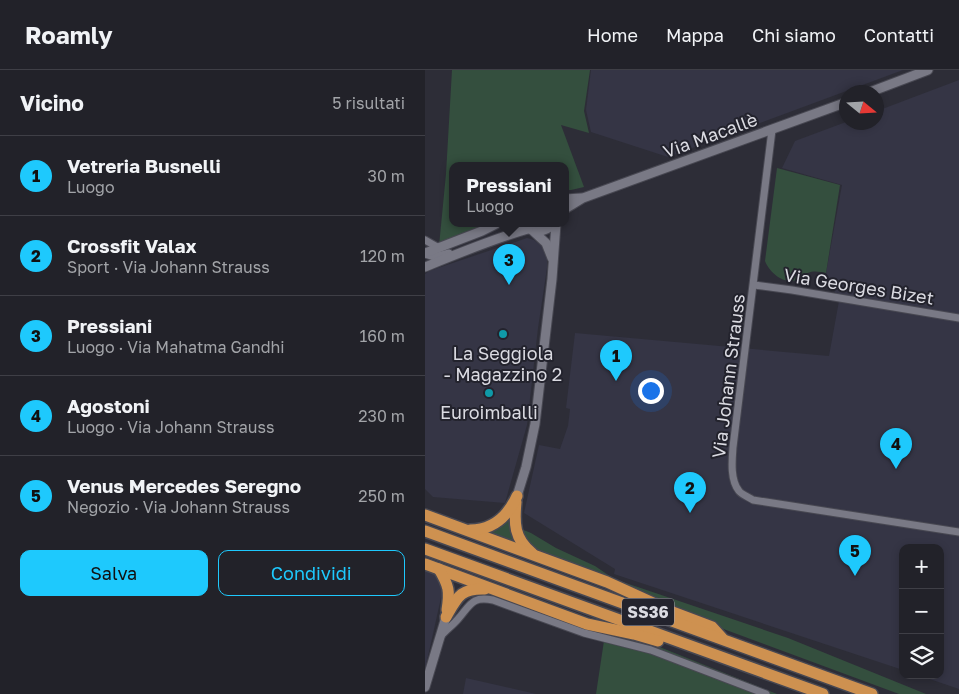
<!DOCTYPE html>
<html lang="it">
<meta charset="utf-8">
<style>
body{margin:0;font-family:"Golos Text",sans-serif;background:#2e2f35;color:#f1f3f6}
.controls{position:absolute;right:15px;bottom:15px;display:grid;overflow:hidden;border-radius:10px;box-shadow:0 2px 8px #0003}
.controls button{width:45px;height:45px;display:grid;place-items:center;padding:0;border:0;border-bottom:1px solid #3f3f46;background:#222229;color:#f1f3f6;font:25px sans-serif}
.compass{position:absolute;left:414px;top:15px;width:45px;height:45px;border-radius:50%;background:#222229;box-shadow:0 2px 8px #0003;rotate:108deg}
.you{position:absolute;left:225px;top:320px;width:18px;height:18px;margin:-12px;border:4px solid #fff;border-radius:50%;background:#1a73e8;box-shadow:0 0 0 8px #1a73e833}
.badge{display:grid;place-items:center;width:32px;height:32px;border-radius:50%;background:#1ec9fd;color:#111;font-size:16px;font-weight:700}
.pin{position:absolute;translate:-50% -41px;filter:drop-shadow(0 1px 2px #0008)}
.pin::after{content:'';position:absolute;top:26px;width:18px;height:15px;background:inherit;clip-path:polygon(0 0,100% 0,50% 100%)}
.popup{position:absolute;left:24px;top:92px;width:120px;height:65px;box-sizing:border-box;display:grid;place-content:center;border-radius:10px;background:#222229;filter:drop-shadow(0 1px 4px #0005);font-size:16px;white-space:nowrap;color:#a2a4a8}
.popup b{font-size:19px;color:#f1f3f6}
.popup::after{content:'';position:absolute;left:50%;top:100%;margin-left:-10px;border:10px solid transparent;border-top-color:#222229}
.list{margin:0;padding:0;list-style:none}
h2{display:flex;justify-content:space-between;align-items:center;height:65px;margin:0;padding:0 20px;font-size:21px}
h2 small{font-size:16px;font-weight:400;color:#a2a4a8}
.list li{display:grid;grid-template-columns:32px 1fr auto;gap:15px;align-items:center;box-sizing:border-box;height:80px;padding:0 20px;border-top:1px solid #3f3f46}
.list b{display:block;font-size:19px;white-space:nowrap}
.list p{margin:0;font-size:16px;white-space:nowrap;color:#a2a4a8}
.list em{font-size:16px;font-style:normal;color:#a2a4a8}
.actions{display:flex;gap:10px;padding:15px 20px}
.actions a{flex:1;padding:11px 0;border:1px solid #1ec9fd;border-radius:10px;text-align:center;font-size:18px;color:#1ec9fd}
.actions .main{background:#1ec9fd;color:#111}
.icon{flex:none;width:28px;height:28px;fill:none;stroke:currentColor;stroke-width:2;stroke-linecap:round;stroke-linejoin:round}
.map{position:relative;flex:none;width:534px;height:624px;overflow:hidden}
header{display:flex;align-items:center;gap:30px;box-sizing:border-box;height:70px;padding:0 25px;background:#222229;border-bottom:1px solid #3f3f46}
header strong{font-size:24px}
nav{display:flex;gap:28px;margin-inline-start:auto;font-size:18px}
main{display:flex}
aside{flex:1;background:#222229}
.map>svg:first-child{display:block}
</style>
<header>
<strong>Roamly</strong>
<nav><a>Home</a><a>Mappa</a><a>Chi siamo</a><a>Contatti</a></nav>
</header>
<main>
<aside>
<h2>Vicino<small>5 risultati</small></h2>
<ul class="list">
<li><span class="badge">1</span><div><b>Vetreria Busnelli</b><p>Luogo</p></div><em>30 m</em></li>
<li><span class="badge">2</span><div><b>Crossfit Valax</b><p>Sport · Via Johann Strauss</p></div><em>120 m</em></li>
<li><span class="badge">3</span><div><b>Pressiani</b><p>Luogo · Via Mahatma Gandhi</p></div><em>160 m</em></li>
<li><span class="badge">4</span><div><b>Agostoni</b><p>Luogo · Via Johann Strauss</p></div><em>230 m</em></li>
<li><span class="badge">5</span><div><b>Venus Mercedes Seregno</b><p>Negozio · Via Johann Strauss</p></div><em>250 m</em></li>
</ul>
<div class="actions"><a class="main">Salva</a><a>Condividi</a></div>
</aside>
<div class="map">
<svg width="534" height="624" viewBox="0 0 534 624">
<rect width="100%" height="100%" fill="#2d2d37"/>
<!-- built -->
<g fill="#353545">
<polygon points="166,0 478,0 243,87 166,62 161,40"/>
<polygon points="534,10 534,619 493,605 515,605 515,478 478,478 478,600 189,504 190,499 99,443 114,375 135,379 143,356 145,339 141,338 150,263 404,286 414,231 401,203 417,115 357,98 370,71 421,52 452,52 452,41"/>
<polygon points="102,168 109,170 116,175 120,181 122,185 122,198 113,258 102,355 80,433 8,427 0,419 0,204 4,201"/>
<polygon points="0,498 10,502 14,509 17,523 0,600"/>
<polygon points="41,608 111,624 38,624"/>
</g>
<!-- green -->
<g fill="#344f3e">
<polygon points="27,0 165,0 159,41 164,63 136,55 159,117 146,120 140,120 140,96 28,96 28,154 63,154 14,176 21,104"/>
<path d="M352,98L415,115L401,203C394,202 388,200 381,204C378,205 375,209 371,210C359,215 344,202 340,191Z"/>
<polygon points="84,445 94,474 60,462"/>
<polygon points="96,459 106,463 131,478 170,496 189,509 363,568 501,624 474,624 266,547 114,482 104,474"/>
<polygon points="180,564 237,578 352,624 171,624"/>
</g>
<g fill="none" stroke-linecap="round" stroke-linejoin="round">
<defs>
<g id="minor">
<path d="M347,60L308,377C307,390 305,410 314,421C317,425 324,427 328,430L534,462"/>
<polyline points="0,170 14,178"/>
<polyline points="0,184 9,187 24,183"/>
<polyline points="329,215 367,220 534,248"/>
<path d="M16,566C21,560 28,555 33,549C46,534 47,526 68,530L159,563L226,580L341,624"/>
</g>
<g id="tertiary">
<polyline points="445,22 503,0"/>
<polyline points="140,129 156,128"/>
<polyline points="140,139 158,128 422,32"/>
<path d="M97,154C107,163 119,164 128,154"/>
<polyline points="108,161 121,173 127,188"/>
<polyline points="0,183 57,161 71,154"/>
<path d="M0,197C34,183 68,169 103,159"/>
<polyline points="92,426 101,397 110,354 127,209 131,154"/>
<polyline points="0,617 21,547"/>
</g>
<g id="trunk">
<path d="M91,432C89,453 89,469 107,483"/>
<polyline points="0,445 182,512 250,543 287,557 297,568"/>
<path d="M45,460C68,460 83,446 92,426"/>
<polyline points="0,461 447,624"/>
<polyline points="0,479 398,624"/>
<polyline points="0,494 162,554 209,564 233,571"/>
<path d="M14,499C24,516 25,521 22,540"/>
<path d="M21,547C32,528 35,518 60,519"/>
</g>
</defs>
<!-- minor casing -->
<use href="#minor" stroke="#484852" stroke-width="9"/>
<!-- tertiary casing -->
<use href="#tertiary" stroke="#484852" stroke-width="11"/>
<!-- trunk casing -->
<use href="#trunk" stroke="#484852" stroke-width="14"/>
<!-- minor -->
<use href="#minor" stroke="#797985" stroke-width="7"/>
<!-- tertiary -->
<use href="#tertiary" stroke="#797985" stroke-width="9"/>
<!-- trunk -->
<use href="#trunk" stroke="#ce9150" stroke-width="11"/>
</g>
<!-- markers -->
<g fill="#0f9aa8" stroke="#23232d" stroke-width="2">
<circle cx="78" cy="264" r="5"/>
<circle cx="64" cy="323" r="5"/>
</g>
<g text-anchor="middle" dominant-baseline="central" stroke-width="4" stroke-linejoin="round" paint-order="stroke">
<!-- shield labels -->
<rect fill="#23232d" stroke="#a4a4ac" stroke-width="1" x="197" y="528.5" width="52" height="27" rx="4"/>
<g font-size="16" font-weight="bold" fill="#dbdbe2">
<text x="223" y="542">SS36</text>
</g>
<!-- street labels -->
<g font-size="18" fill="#dbdbe2" stroke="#23232d">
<text transform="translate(285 65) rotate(-20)">Via Macallè</text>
<text transform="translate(434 216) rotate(9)">Via Georges Bizet</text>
<text transform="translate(303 306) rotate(-83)">Via Johann Strauss</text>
</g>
<!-- poi labels -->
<g font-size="18" fill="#dbdbe2" stroke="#23232d">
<text x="78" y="283">La Seggiola<tspan x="78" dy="21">- Magazzino 2</tspan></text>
<text x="64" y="342">Euroimballi</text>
</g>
</g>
</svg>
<div class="controls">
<button>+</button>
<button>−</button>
<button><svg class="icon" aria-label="layers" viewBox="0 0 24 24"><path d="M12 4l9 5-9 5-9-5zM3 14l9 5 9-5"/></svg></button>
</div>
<svg class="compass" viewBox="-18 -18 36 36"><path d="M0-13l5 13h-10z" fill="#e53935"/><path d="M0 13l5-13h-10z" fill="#a2a4a8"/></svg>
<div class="you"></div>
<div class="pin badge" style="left:191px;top:311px">1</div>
<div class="pin badge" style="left:265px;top:443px">2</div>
<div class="pin badge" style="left:84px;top:215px">3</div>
<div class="popup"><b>Pressiani</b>Luogo</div>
<div class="pin badge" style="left:471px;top:399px">4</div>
<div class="pin badge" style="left:430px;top:506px">5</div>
</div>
</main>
